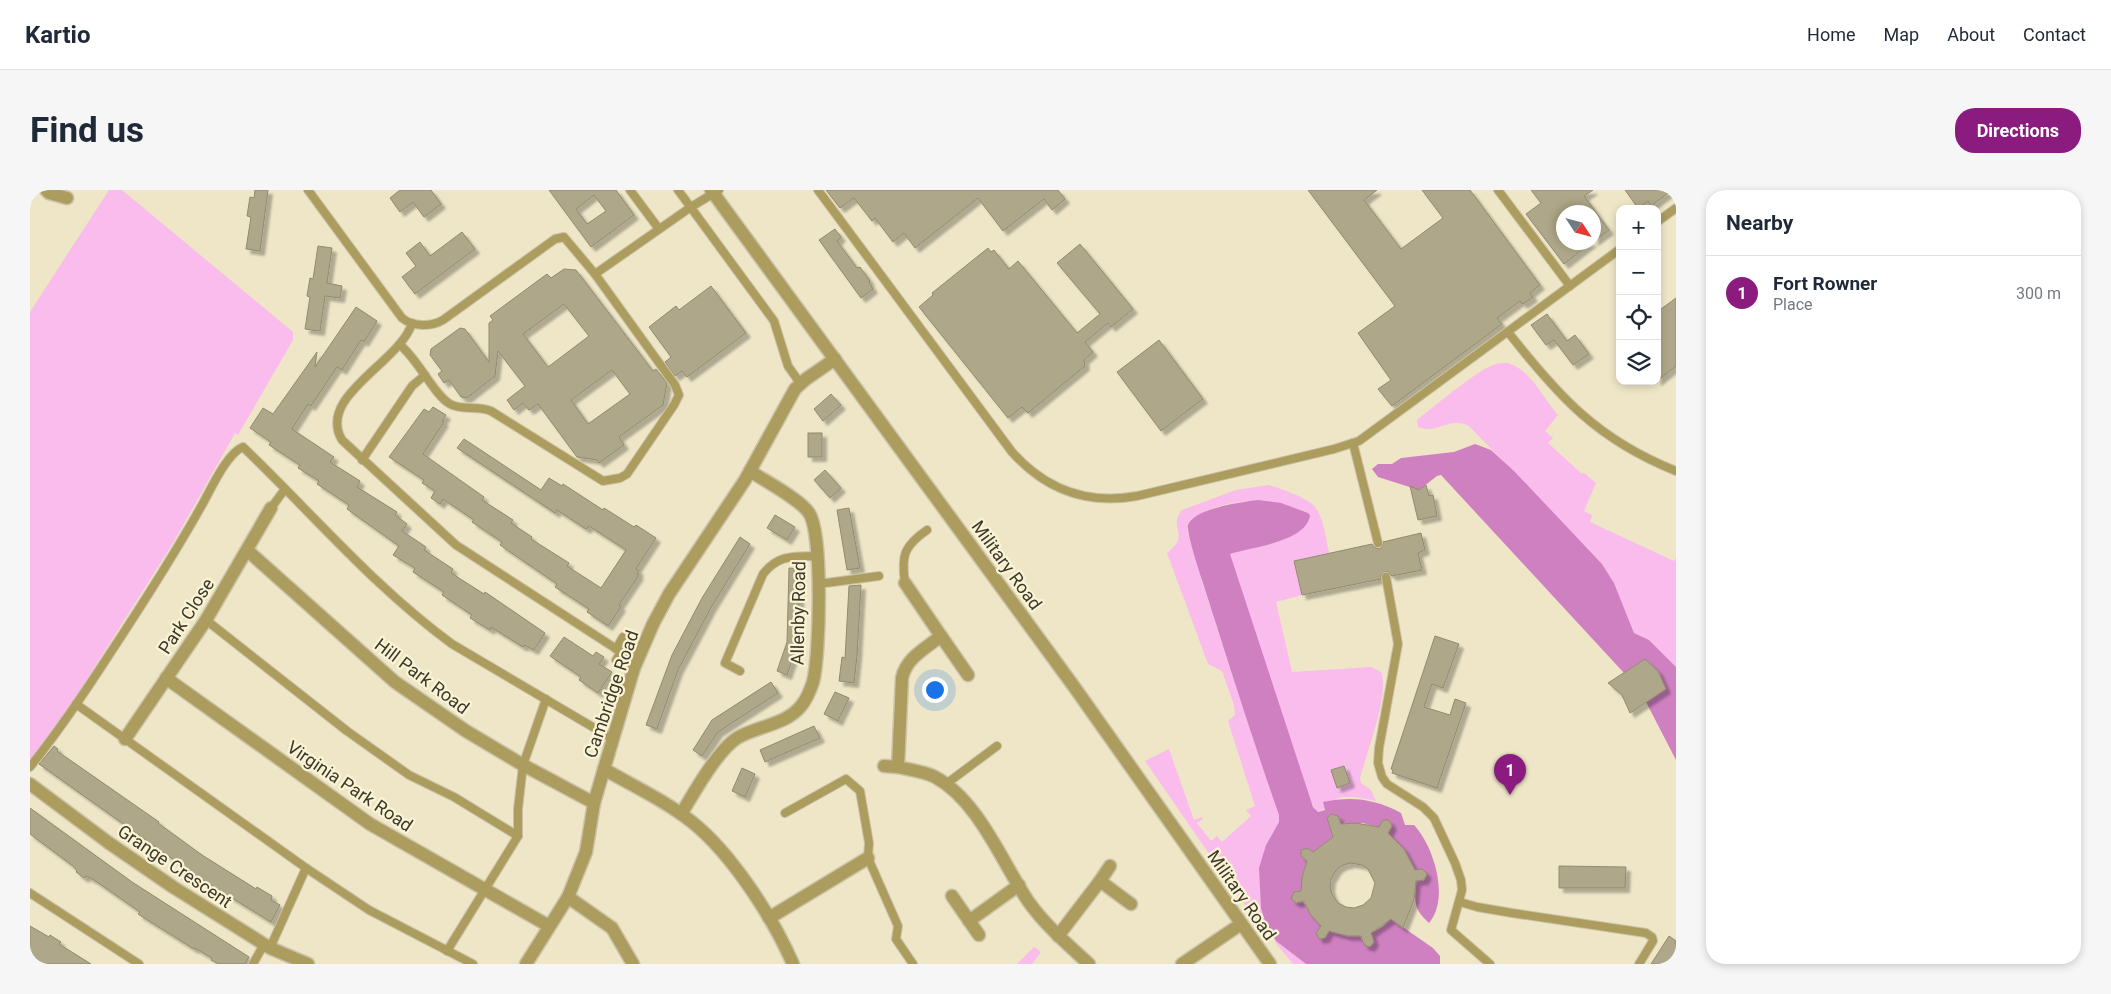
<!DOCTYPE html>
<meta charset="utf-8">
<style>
body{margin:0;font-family:Roboto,sans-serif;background:#f6f6f7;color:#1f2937}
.controls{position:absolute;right:15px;top:15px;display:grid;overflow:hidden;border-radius:10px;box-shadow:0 2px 8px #0003}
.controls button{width:45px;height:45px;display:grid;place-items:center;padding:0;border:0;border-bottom:1px solid #e0e1e3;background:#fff;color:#1f2937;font:25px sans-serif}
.compass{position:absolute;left:1526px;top:15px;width:45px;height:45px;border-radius:50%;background:#fff;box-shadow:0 2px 8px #0003;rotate:126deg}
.you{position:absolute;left:904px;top:499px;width:18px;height:18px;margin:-12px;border:4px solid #fff;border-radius:50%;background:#1a73e8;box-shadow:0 0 0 8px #1a73e833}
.badge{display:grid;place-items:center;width:32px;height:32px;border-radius:50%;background:#8b1b7e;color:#fff;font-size:16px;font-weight:700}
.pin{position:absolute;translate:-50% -41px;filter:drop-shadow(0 1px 2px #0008)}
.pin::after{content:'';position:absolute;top:26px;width:18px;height:15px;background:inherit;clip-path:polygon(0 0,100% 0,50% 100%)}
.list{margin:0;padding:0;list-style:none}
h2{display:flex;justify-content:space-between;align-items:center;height:65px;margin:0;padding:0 20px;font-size:21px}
h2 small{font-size:16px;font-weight:400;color:#747a83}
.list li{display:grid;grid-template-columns:32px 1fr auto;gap:15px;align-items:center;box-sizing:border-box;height:75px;padding:0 20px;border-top:1px solid #e0e1e3}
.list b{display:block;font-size:19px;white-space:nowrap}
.list p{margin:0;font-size:16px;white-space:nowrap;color:#747a83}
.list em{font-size:16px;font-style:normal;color:#747a83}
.icon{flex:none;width:28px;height:28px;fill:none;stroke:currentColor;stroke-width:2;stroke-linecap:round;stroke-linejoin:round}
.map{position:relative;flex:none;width:1646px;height:774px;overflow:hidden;border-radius:20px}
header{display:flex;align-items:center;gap:30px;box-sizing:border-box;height:70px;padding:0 25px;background:#fff;border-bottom:1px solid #e0e1e3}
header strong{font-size:24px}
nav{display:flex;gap:28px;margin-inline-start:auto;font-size:18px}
.intro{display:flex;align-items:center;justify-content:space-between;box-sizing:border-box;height:120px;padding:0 30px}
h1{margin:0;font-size:35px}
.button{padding:12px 22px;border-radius:20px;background:#8b1b7e;color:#fff;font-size:18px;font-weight:700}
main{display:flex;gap:30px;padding:0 30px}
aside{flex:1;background:#fff;border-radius:20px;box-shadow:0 2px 8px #0003}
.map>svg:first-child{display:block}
</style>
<header>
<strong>Kartio</strong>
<nav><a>Home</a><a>Map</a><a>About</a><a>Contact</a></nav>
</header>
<div class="intro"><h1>Find us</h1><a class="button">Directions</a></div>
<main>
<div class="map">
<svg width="1646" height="774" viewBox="0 0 1646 774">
<defs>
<filter id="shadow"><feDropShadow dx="4.5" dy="4.5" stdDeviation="1" flood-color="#0004"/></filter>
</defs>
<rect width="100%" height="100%" fill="#eee6c7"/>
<!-- green -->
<g fill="#f9bced">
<polygon points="79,0 92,0 263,142 263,150 208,245 205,243 143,353 45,508 20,546 0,571 0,122"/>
<path d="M1478,173C1501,180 1513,208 1528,225L1515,241L1523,248L1518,253L1552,284L1554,283L1566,293L1554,321L1562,325L1560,332L1644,371L1646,368V477L1619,450L1604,443L1584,393L1572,374L1440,237C1421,224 1408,245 1388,237L1387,230C1401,219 1451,177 1466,174C1469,173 1474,173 1478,173Z"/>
<path d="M1238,295C1249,298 1278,308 1285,317C1294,328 1296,350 1299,363L1265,371L1272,405L1246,412L1262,482L1341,477L1351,482C1360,503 1336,565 1330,588L1331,593L1341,600L1346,611C1335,609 1315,603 1305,610C1298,615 1296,619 1287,622L1281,612L1199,364L1247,351L1280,325L1278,323C1240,309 1196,305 1161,330L1157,340L1170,385L1249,625V632L1236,655V734L1242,745L1240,747L1225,730L1115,571L1139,559L1164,630L1172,627L1173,629L1167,633L1181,651L1187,646L1192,652L1221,626L1216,620L1225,616L1198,531L1205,525L1204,515L1192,481L1178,474L1137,363C1162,344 1137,338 1152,320L1206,300Z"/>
<polygon points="1246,751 1276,774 1263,774 1245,752"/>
<polygon points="1004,757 1011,762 1002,774 987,774"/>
</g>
<!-- water -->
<g fill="#ce80c0">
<polygon points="1445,254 1461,260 1485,282 1572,374 1584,393 1604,443 1619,450 1646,477 1646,570 1616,512 1635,499 1628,481 1615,469 1594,483 1411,285 1407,286 1389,300 1348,287 1342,279 1348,274 1362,274 1371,268 1424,262"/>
<path d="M1228,310L1251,313L1278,323L1280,325C1277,352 1221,357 1200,364L1283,617L1288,622L1295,620L1293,612C1322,606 1345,609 1371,623L1375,635H1384C1404,656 1420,709 1399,733C1382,717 1386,712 1385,691L1394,690L1397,684L1392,679L1384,681L1374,659L1358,643L1362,636L1359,630H1353L1349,638L1333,633L1311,634L1308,626L1302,624L1297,628L1303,647L1283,662L1277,658L1271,660V666L1277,671L1272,687V701L1264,702C1276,713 1280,725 1291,736L1289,749L1295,748L1299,741L1318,746H1330L1334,754L1341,743L1352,737L1361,729L1403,758L1410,766V774H1276L1246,751L1236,734L1231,718L1229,678L1236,655L1249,632V625C1222,548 1197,468 1172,390C1169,381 1156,341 1158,335C1164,318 1213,312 1228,310Z"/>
</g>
<!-- building -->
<g fill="#aea789" stroke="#918b6d" fill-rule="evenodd" filter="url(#shadow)">
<polygon points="225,0 238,0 230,61 216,59 221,27 217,26 220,7 224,8"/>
<polygon points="370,0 401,0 411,14 394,27 383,12 370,22 360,8"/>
<path d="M519,0H586L604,25L561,57ZM564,5L576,21L557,34L546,19Z"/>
<polygon points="796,0 1028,0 1035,9 1022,20 1014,9 973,41 948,8 885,58 874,43 863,52 845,28 842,31 824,8 810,18"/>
<polygon points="1278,0 1347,0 1334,10 1371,59 1413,28 1392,0 1440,0 1510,95 1500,103 1503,107 1493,114 1490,111 1467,128 1472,134 1362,216 1348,199 1361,190 1328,143 1365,116"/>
<polygon points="1501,0 1563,0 1554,6 1579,40 1564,51 1564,22 1534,22 1534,52 1562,52 1534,74 1496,24 1511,13"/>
<polygon points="1595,0 1642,0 1621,16 1618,11 1608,18"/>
<polygon points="805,39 811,47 807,51 827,78 830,77 840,91 839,92 843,99 831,108 789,50"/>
<polygon points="432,42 445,59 385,104 372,87 386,76 376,63 390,52 400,66"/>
<polygon points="1050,54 1103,119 1081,137 1078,133 1055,152 1063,162 1054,170 1055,176 998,223 992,217 978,228 889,117 903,105 902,103 958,58 961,62 964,60 979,79 988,71 1047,143 1070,124 1027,73"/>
<polygon points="288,56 302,58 297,93 312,96 310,108 295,106 290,141 275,139 280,107 277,106 280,88 283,89"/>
<path d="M534,79L546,80L623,181L626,179L637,193L633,215L589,247L594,255L569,273L567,270L547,267L508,214L499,220L493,213L484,220L477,210L495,196L468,161L465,186L437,208L431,207L419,190L414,193L408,184L412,181L400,165L401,159L430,138L435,139L459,172V133L463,130L460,126L517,84L521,88ZM534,114L559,146L518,177L493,144ZM582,180L600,204L558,234L541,210Z"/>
<polygon points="681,96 716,143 657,187 652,181 645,186 635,172 641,167 619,137 646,116 649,120"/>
<polygon points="1646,108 1646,176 1627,191 1627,122"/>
<polygon points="326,117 347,131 334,152 331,150 312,180 307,177 281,216 278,214 262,239 304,267 300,272 330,291 327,297 367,322 365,325 377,334 372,341 396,357 394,360 423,379 421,383 454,404 455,402 515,443 504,460 494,455 493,457 461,437 460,440 440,428 442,425 412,405 414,402 383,382 385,378 363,365 369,356 317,319 319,315 287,294 289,291 268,278 270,275 239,255 241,252 220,238 233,218 243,224 287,162 285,177"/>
<polygon points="1517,124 1537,151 1545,145 1559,164 1543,175 1524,150 1516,155 1501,135"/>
<polygon points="1129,150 1173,209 1131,241 1087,182"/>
<polygon points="801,204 811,215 793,231 784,219"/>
<polygon points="403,217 416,225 412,231 414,232 393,264 454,307 452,310 483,330 481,333 502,347 501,349 539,373 537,376 571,398 596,360 559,336 556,339 527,320 525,323 427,258 434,249 511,300 519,288 532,296 533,294 573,320 574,318 604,337 606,335 626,348 606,379 609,381 607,384 609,385 589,415 591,417 578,436 557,422 559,419 525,397 527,394 470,355 472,352 442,332 444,330 413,309 410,314 401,308 405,301 392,293 394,290 359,267 394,219 399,222"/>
<rect x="778" y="243" width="14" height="24"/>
<polygon points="795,280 811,298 800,308 784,290"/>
<polygon points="1396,295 1399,306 1403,305 1407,326 1388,330 1380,296 1389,300"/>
<polygon points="819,318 830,378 817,380 807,320"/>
<polygon points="745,325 765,337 757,350 737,338"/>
<polygon points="1391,343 1395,360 1388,363 1392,380 1362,386 1358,382 1355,382 1351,385 1351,389 1272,405 1264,371 1342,354 1344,357 1349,359 1352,357 1353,352"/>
<polygon points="710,347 720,354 682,416 648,480 627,539 616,535 642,465 672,408"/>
<polygon points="759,378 770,379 768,453 757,485 747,481 757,452"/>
<polygon points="831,395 827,466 824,493 809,491 812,467 815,468 819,396"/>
<polygon points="1405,446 1429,454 1413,498 1402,494 1394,517 1420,525 1425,509 1436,513 1407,598 1362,583 1363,580 1361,579"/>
<polygon points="534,447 563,466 566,462 574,467 569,474 582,482 568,503 549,490 551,487 520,466"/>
<polygon points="1615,469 1628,481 1636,499 1600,523 1592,505 1578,493"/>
<polygon points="741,492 748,503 688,542 672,566 663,560 682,530"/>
<polygon points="805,502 819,508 808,531 794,524"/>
<polygon points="784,536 790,548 735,572 730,560"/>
<polygon points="24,556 28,559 27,561 129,632 128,633 172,665 226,699 227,697 242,706 241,710 250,715 241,732 168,687 9,574"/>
<polygon points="1314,576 1320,593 1307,598 1301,580"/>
<polygon points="712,578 725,584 715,607 702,601"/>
<polygon points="0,618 102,692 219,767 215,774 189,774 181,770 182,768 165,758 164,759 108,724 110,722 64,690 56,686 54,688 46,682 47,681 43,676 0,644"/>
<path d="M1302,624L1308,626L1311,634L1326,633L1349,637L1353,630H1359L1362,636L1358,643L1374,659L1385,680L1392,679L1397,684L1394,690L1386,691L1384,710L1373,738L1361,729L1341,743L1344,752L1340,757L1334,755L1331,746H1318L1299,741L1295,748L1289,749L1286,743L1291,736L1280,724L1274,711L1266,713L1261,709L1264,702L1271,701L1272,687L1277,671L1271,666V660L1277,658L1283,662L1303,647L1297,628ZM1321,673L1332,675L1338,679L1345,693L1341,708L1333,715L1324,718L1316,717L1308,713L1302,704L1300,697L1301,689L1307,679L1313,675Z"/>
<polygon points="1529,676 1596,677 1595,698 1529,698"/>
<polygon points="0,736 19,747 20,745 31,752 29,754 61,774 12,774 0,767"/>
<polygon points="1639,746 1646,751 1646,774 1621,774"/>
</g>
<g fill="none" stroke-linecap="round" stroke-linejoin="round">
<defs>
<g id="service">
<path d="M278,0L372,128C383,137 401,137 413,130L525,49L534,47L565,84L645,195L649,205L644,215L597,284L590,288L573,291L461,221C448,215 432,221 420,214C404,205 388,169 370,155"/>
<polyline points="600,0 629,39"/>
<polyline points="648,0 744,131 758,176 770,193"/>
<path d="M788,0L982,262C1015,299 1057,315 1107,306L1304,259L1329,251L1590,59"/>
<polyline points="1468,0 1540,96"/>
<polyline points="1627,32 1646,18"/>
<polyline points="565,84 661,17 689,0"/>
<path d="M382,133C371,172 286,206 312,250L426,355L591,462L586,470"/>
<path d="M1478,142C1529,207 1568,250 1646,281"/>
<polyline points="1323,253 1348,353"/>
<polyline points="332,270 382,196 395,185"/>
<polyline points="241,318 255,299"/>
<polyline points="1356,387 1368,454 1349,558 1348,573 1352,587 1357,594 1393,617 1404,628 1425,673 1431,690 1432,700 1421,740 1460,774"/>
<path d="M875,393C871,365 874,356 897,340"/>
<polyline points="788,394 849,386"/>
<polyline points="176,430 317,541 379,585 424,607 488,646"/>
<polyline points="586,459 593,447"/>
<polyline points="591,462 606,472"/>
<path d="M710,481L695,473L733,384C749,364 763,367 787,366"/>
<polyline points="46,514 276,678 339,720 443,774"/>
<path d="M0,577C28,542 53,505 77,468C110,418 143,367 172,315C181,299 197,263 213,257C282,323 344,397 422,454L583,549"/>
<polyline points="916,594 967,556"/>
<polyline points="755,623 816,589 830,601 839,653 838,668 868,736 866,749 883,774"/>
<polyline points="0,703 109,774"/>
<polyline points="1430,712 1447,717 1482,723 1616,743 1622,747 1623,751 1609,774"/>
<polyline points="240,758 276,678"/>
<polyline points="417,761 488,646 488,619 493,575 516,509"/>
<polyline points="223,774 234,754"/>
</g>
<g id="minor">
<polyline points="16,0 19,3 37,8"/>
<polyline points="218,361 365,492 436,541 493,575 564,613"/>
<path d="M875,393L911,446C896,458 876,468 872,488L868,577C880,580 894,581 905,587C948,610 972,672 998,711C1015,735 1037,754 1059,774"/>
<polyline points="911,446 938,485"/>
<polyline points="136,488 340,634 519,736"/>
<polyline points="95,549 176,430 241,318"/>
<polyline points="854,576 868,577"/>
<path d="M574,579C603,596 636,611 662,632C702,664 743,728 763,774"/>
<polyline points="0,594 79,653 143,697 240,758 278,774"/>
<path d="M651,624C664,603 687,561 707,548C727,536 756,535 771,516C777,509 780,501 783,492C790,466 793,343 779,323C770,309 735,291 720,281"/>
<polyline points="1070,691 1080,676"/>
<polyline points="922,706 949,745"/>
<polyline points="538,707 582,738 603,774"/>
<polyline points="739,728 838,668"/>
<polyline points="939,731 989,695"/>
<polyline points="1028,746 1070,691 1101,714"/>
<polyline points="496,774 538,707 556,662 564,613 574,579 604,478 623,434 639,404 715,290 765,199 776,189 805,169"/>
<polyline points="1152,774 1211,734"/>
</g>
<polyline id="tertiary" points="681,0 1045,498 1240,774"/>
</defs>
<!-- service casing -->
<use href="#service" stroke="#cac3a8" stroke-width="10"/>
<!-- minor casing -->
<use href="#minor" stroke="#cac3a8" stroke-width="15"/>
<!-- tertiary casing -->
<use href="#tertiary" stroke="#cac3a8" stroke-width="15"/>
<!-- service -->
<use href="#service" stroke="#ac9d5f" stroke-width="8"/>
<!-- minor -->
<use href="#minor" stroke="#ac9d5f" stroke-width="12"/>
<!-- tertiary -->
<use href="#tertiary" stroke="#ac9d5f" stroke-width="12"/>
</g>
<g text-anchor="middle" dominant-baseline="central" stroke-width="4.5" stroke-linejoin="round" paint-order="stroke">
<!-- street labels -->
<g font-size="18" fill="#3b382c" stroke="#fbf4d4">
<text transform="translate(977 375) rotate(54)">Military Road</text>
<text transform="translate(768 423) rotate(-89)">Allenby Road</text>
<text transform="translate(156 426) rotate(-57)">Park Close</text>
<text transform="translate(392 486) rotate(37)">Hill Park Road</text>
<text transform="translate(581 504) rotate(-71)">Cambridge Road</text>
<text transform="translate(320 596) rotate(34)">Virginia Park Road</text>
<text transform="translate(145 676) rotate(34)">Grange Crescent</text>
<text transform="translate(1212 705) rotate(55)">Military Road</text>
</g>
</g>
</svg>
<div class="controls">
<button>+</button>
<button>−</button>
<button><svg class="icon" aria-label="locate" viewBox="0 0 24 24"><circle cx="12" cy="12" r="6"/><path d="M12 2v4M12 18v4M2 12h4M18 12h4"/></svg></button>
<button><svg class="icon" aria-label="layers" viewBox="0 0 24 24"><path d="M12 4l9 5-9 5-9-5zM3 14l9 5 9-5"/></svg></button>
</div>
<svg class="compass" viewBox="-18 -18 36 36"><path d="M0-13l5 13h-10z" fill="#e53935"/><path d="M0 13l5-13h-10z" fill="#747a83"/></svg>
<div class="you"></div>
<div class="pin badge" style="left:1480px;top:605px">1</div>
</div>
<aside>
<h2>Nearby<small></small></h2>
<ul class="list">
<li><span class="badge">1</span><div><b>Fort Rowner</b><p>Place</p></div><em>300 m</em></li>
</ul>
</aside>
</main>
